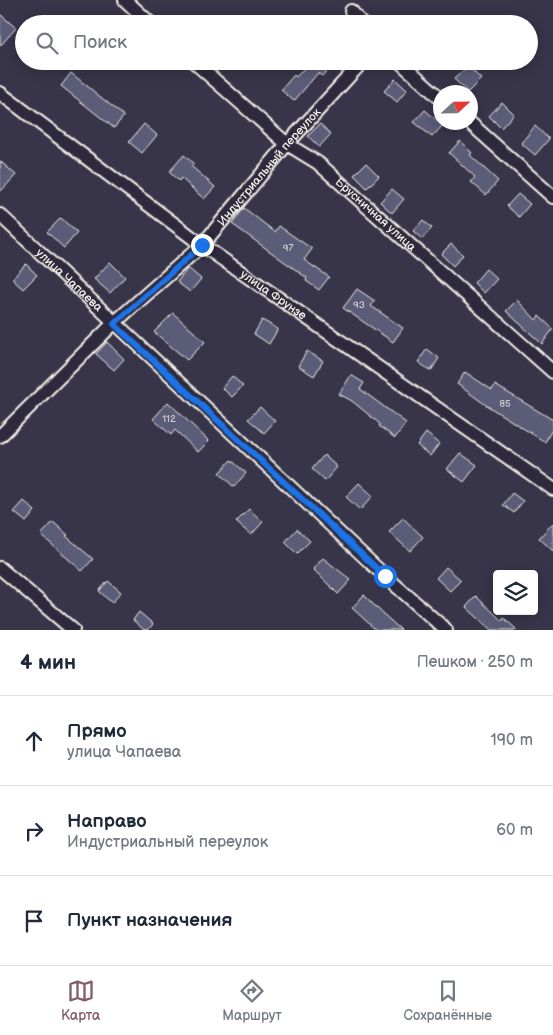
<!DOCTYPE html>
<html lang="ru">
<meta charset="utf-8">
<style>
body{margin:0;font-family:"Balsamiq Sans",sans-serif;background:#f2f2f3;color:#1f2937}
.controls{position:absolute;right:15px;bottom:15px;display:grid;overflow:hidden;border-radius:5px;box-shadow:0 2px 12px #0003}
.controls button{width:45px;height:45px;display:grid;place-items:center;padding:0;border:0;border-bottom:1px solid #e0e1e3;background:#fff;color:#1f2937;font:25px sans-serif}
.compass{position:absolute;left:433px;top:85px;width:45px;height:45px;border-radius:50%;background:#fff;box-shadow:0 2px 12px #0003;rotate:68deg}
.stop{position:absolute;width:15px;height:15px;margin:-11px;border:4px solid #1a73e8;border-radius:50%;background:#fff}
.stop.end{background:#1a73e8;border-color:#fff;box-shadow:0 1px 5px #0008}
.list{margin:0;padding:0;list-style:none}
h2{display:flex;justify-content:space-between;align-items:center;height:65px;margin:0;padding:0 20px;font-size:21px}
h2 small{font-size:16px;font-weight:400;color:#747a83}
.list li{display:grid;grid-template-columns:32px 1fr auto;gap:15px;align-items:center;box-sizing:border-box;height:90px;padding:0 20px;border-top:1px solid #e0e1e3}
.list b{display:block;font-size:19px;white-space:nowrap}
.list p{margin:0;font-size:16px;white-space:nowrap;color:#747a83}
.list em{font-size:16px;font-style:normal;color:#747a83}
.icon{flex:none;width:28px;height:28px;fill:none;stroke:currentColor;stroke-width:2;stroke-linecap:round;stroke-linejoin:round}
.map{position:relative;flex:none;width:553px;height:630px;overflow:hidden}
.search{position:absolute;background:#fff;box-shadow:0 2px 12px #0003;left:15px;right:15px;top:15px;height:55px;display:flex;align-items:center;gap:12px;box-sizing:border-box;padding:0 18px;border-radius:28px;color:#747a83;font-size:19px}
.sheet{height:335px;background:#fff}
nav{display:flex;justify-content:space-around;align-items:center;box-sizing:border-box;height:70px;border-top:1px solid #e0e1e3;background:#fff;font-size:14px;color:#747a83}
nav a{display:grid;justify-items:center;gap:2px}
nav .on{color:#845c67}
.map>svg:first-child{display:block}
</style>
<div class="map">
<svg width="553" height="630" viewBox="0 0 553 630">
<rect width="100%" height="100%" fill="#383449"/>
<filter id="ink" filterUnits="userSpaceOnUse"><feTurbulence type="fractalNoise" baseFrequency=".02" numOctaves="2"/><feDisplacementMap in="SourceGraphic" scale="10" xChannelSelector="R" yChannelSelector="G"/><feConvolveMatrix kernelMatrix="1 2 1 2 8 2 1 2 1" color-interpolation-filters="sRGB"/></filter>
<g filter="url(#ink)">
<!-- building -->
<g fill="#5a5b78" stroke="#f4f1e8">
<polygon points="0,14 16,28 0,46"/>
<polygon points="311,61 325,61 331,66 322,76 318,73 294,101 281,90 294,75 296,77"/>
<polygon points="468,66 481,79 468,92 454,79"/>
<polygon points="71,73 124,116 114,128 61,86"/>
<polygon points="395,79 407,90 397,102 384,91"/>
<polygon points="502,102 514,114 501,128 489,116"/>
<polygon points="425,110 443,125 432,137 414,122"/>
<polygon points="144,124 157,135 142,153 129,142"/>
<polygon points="320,124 331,134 319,147 308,136"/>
<polygon points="535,126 549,139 535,155 521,143"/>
<polygon points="460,141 472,153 470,155 498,181 486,195 471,182 475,177 449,153"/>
<polygon points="184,155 194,164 191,166 215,187 204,199 181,178 179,181 169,172"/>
<polygon points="0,161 16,175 0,192"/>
<polygon points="366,163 379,176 367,188 354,175"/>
<polygon points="392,189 404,199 392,213 380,202"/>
<polygon points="518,194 530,204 519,217 507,206"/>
<polygon points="244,208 275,232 279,226 312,249 304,260 329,277 319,290 306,281 307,278 232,224"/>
<polygon points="61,218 77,233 64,248 47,232"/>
<polygon points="423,220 432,228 422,239 413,231"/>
<polygon points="451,244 463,255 453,266 441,254"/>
<polygon points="110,262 125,277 110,293 94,279"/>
<polygon points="26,264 37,275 23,289 12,279"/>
<polygon points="188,268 201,279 190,292 177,282"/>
<polygon points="486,269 497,279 484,293 474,283"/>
<polygon points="357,289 375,301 371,306 403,328 393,342 343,308"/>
<polygon points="517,300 536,320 539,316 553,329 542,344 506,311"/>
<polygon points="173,313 205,342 187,360 154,332"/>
<polygon points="262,320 278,329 269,344 254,334"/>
<polygon points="107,342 124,359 114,370 96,354"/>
<polygon points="427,349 439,358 431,371 418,362"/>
<polygon points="307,351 323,361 314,376 298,366"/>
<polygon points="465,372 492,390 495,385 553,420 553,428 545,442 486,405 457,384"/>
<polygon points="351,375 364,383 360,389 406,423 395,438 379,426 380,424 352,401 339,394"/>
<polygon points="232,376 243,386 232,397 222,388"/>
<polygon points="168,402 209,441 198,452 175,430 171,435 153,419"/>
<polygon points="260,407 275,421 264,433 248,419"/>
<polygon points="426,433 439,444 430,456 417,445"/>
<polygon points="460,453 477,465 464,482 447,469"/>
<polygon points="324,455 337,467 325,481 312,469"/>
<polygon points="231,460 246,473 234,487 219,473"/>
<polygon points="359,483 373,496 360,510 346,497"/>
<polygon points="512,493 523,501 514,513 503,505"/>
<polygon points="24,501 35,511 26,522 14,512"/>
<polygon points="249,509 263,522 251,535 236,522"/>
<polygon points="403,518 423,537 410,551 389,532"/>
<polygon points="53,522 68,535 66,536 93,559 82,571 41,535"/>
<polygon points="553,523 553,551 539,538"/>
<polygon points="297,529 310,541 297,554 285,542"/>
<polygon points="323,558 351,580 338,594 313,569"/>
<polygon points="446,567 461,580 450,591 436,578"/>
<polygon points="108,581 121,592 112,603 99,591"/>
<polygon points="364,595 381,612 401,630 376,630 352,608"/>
<polygon points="476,596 502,621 504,618 517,630 491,630 466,607"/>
<polygon points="139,612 153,624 148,630 144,630 133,620"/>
</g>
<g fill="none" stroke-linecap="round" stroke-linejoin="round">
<defs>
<g id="minor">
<polyline points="125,0 151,24"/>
<polyline points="351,11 362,24"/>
<path id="s1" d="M193,61L287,144L318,163L553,372"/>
<polyline points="399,61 440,98"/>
<path id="s2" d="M0,93L202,245L553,489"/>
<polyline points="469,122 553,197"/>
<path id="s3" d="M0,215L385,576L446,630"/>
<path id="s4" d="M0,436L114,323L202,245L287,144L363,61"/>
<polyline points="0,568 73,630"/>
</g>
</defs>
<!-- minor casing -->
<use href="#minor" stroke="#f4f1e8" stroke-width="16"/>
<!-- minor -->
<use href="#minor" stroke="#2f2a3d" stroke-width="12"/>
</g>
</g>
<g fill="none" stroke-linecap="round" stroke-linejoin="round" filter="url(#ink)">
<!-- route -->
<polyline stroke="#1a73e8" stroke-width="6" points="202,245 114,324 385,576"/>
</g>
<g text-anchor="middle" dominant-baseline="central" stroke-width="4" stroke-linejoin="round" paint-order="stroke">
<!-- number labels -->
<g font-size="10" fill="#cecccc">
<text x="288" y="248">97</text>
<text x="359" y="305">93</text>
<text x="505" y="404">85</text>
<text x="169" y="419">112</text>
</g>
<!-- street labels -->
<g font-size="12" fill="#f4f1e8" stroke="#2f2a3d">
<text stroke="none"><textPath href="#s4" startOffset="381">Индустриальный переулок</textPath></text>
<text stroke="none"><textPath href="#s1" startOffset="239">Брусничная улица</textPath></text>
<text stroke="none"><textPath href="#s3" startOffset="95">улица Чапаева</textPath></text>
<text stroke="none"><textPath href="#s2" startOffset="340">улица Фрунзе</textPath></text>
</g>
</g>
</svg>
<div class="controls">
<button><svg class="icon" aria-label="layers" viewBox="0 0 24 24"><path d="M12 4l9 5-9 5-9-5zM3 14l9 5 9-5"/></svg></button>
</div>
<svg class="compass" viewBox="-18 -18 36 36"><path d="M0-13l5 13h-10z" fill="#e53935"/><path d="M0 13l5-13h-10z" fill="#747a83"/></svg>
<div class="stop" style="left:385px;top:576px"></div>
<div class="stop end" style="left:202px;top:245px"></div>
<div class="search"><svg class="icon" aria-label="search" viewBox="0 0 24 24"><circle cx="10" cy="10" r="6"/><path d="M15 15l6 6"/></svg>Поиск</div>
</div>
<section class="sheet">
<h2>4 мин<small>Пешком · 250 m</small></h2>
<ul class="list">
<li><svg class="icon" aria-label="ahead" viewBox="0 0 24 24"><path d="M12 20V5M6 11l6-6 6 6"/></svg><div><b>Прямо</b><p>улица Чапаева</p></div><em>190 m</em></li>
<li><svg class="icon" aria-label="right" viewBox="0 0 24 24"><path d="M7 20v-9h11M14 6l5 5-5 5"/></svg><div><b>Направо</b><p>Индустриальный переулок</p></div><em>60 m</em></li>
<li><svg class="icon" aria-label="arrive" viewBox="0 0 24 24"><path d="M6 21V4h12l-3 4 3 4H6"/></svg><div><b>Пункт назначения</b></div></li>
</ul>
</section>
<nav>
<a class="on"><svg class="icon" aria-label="map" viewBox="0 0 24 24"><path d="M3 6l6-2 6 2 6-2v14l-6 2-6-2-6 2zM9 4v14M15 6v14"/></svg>Карта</a>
<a><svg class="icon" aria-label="directions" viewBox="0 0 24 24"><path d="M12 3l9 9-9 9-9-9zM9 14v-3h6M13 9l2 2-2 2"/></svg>Маршрут</a>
<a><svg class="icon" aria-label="saved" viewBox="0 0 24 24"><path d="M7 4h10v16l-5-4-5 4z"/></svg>Сохранённые</a>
</nav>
